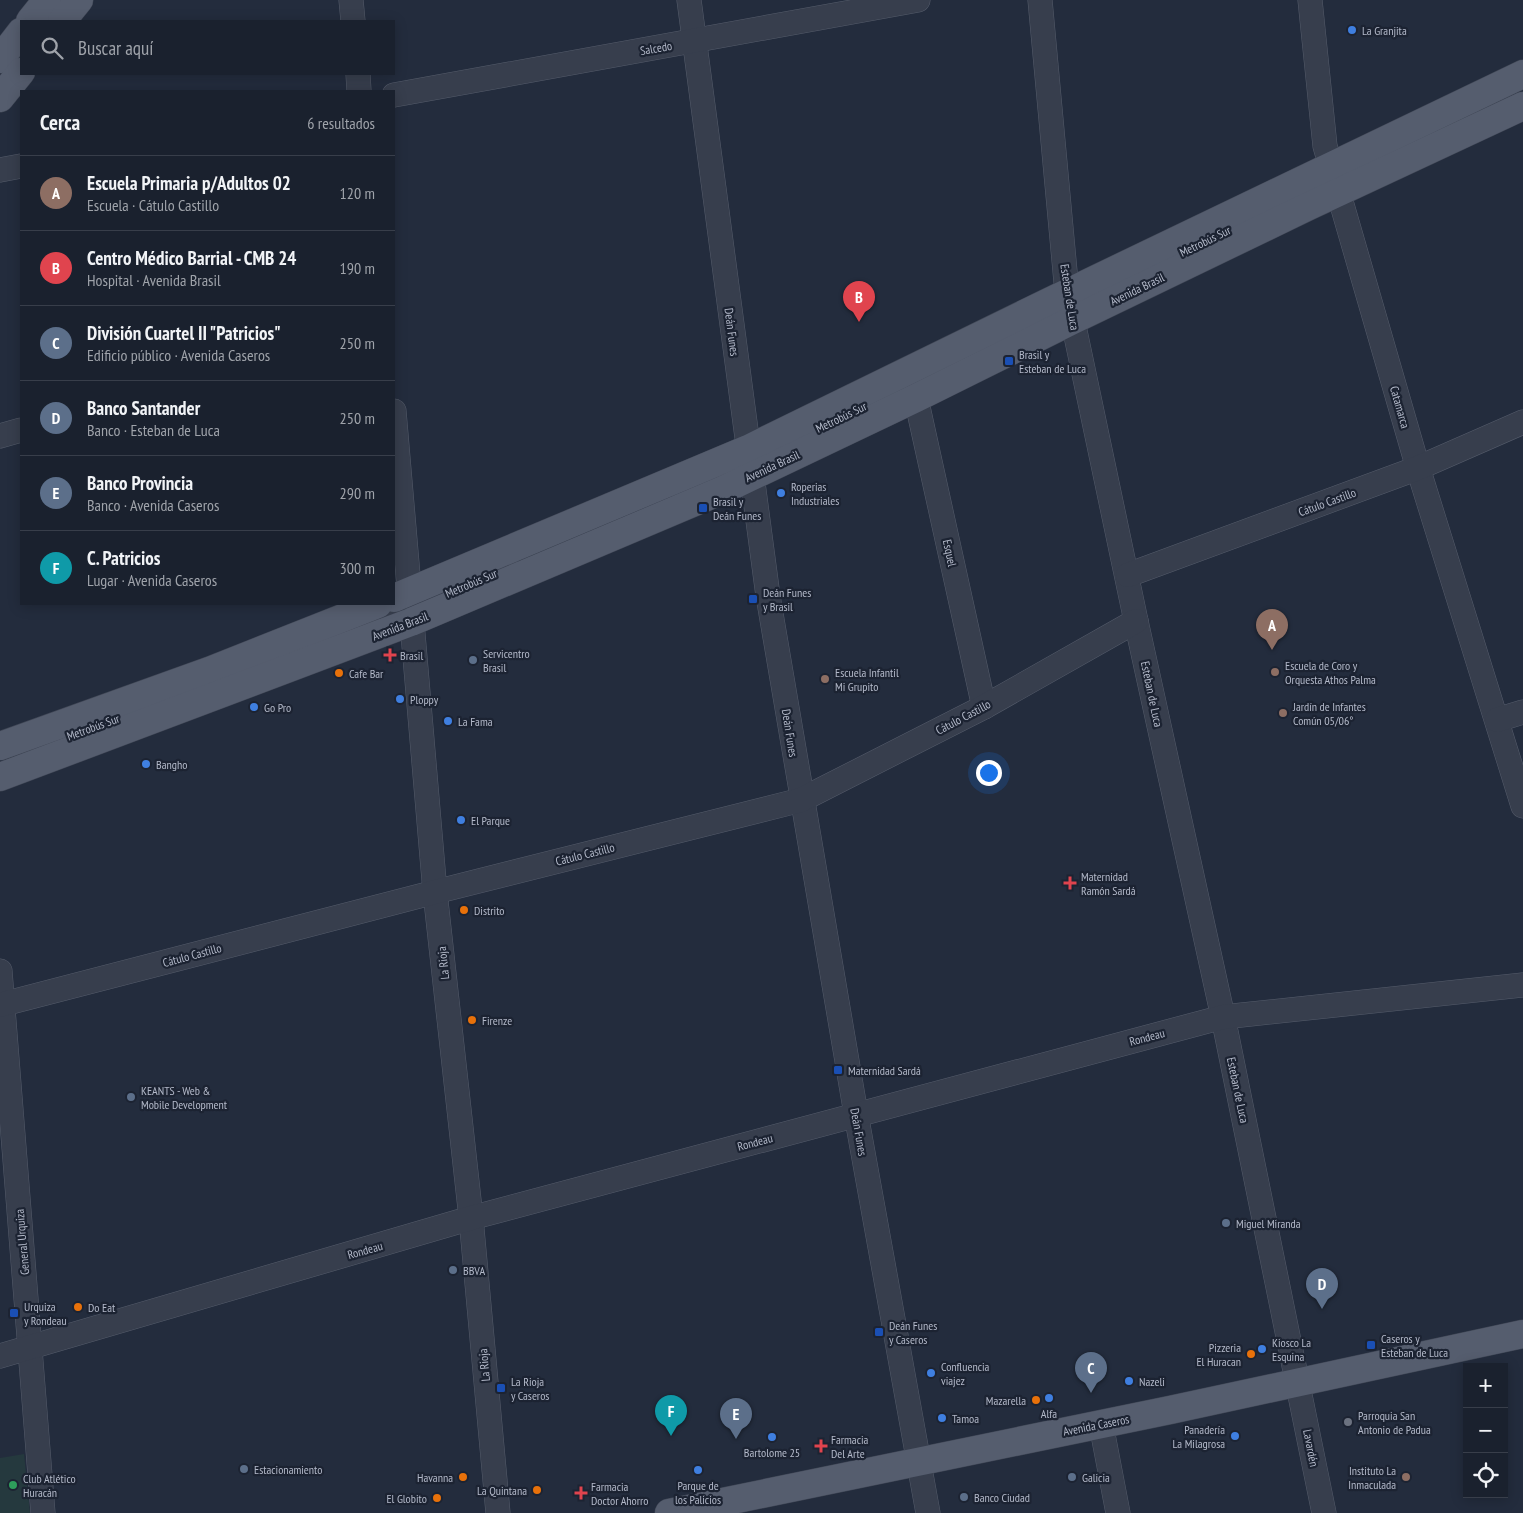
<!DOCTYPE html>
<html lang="es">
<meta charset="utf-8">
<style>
body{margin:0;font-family:"PT Sans Narrow",sans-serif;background:#272e3a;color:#f1f3f6}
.controls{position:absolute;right:15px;bottom:15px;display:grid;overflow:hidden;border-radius:0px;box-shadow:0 2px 12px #0003}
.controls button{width:45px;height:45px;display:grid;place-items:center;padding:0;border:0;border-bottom:1px solid #383e4a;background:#1a212e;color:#f1f3f6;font:25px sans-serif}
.you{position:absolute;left:988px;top:772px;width:18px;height:18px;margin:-12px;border:4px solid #fff;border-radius:50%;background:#1a73e8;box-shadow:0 0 0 8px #1a73e833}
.badge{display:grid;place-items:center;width:32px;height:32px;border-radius:50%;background:#86a8fa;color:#fff;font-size:16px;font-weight:700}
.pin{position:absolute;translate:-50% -41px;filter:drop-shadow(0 1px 2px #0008)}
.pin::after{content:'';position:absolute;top:26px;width:18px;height:15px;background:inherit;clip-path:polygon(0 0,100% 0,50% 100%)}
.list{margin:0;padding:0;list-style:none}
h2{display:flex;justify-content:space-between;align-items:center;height:65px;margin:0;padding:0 20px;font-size:21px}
h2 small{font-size:16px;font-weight:400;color:#9fa3aa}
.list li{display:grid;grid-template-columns:32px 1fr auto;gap:15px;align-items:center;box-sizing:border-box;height:75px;padding:0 20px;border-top:1px solid #383e4a}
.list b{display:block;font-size:19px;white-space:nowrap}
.list p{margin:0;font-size:16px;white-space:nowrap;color:#9fa3aa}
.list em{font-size:16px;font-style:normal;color:#9fa3aa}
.icon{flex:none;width:28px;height:28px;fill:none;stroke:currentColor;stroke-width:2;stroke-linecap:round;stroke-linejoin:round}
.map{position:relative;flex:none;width:1523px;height:1513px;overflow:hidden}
.search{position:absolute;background:#1a212e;box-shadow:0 2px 12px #0003;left:20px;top:20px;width:375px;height:55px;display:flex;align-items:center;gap:12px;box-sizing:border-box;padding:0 18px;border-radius:0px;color:#9fa3aa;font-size:19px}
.panel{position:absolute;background:#1a212e;box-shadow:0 2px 12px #0003;left:20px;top:90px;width:375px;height:515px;border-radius:0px}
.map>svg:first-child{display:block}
</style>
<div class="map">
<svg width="1523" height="1513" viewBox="0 0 1523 1513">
<rect width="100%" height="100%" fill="#232c3d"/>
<!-- green -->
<polygon fill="#25393e" points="24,1454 30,1513 0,1513 0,1458"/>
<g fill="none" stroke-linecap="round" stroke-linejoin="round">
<defs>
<g id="minor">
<polyline points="351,0 353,21"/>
<polyline points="689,0 768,596 856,1114 928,1513"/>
<polyline points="1040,0 1067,293 1136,621 1223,1017 1324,1513"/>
<polyline points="1310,0 1325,146 1418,468 1523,806"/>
<polyline points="358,74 359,91"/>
<polyline points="394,95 918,0"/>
<polyline points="0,170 21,166"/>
<polyline points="916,398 984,707"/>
<polyline points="394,411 435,892 471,1218 498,1513"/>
<polyline points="0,436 21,430"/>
<polyline points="529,558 661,500"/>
<polyline points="1128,575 1418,468 1523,422"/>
<polyline points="389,611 441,596 461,587"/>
<polyline points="1497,720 1523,712"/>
<polyline points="0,971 43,1513"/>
<polyline points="0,1005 435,892 801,800 984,707 1136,621"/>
<polyline points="0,1356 471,1218 1223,1017 1523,985"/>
<polyline points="1101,1424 1118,1513"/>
</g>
<g id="major">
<polyline points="30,21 47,0"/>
<polyline points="62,21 79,0"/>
<polyline points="0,59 21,32"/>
<polyline points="0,98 21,72"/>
<polyline points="394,598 748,449 1067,293 1523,74"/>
<polyline points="0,746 209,671 378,604"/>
<polyline points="0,777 411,622 723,490 916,398 1073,320 1307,207 1523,106"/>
<polyline points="669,1513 1170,1410 1523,1334"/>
</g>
</defs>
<!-- minor casing -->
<use href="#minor" stroke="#555c6b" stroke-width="25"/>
<!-- major casing -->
<use href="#major" stroke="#404756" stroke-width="29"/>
<!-- minor -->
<use href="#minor" stroke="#373e4d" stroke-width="24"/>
<!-- major -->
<use href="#major" stroke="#555d6e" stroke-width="28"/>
</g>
<!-- markers -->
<g fill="#3f7fe0" stroke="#1c2332" stroke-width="2">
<circle cx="1352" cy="30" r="5"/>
<circle cx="781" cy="493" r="5"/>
<circle cx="400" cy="699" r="5"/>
<circle cx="254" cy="707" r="5"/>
<circle cx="448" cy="721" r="5"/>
<circle cx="146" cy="764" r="5"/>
<circle cx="461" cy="820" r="5"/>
<circle cx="1262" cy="1349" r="5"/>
<circle cx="931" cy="1373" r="5"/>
<circle cx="1129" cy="1381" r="5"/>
<circle cx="1049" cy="1398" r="5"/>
<circle cx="942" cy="1418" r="5"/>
<circle cx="1235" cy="1436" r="5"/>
<circle cx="772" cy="1437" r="5"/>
<circle cx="698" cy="1470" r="5"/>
</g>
<g fill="#1a4fb4" stroke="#1c2332" stroke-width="2">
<rect x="1004" y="356" width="10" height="10" rx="2.5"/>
<rect x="698" y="503" width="10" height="10" rx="2.5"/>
<rect x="748" y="594" width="10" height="10" rx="2.5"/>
<rect x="833" y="1065" width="10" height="10" rx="2.5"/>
<rect x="9" y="1308" width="10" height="10" rx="2.5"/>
<rect x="874" y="1327" width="10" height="10" rx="2.5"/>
<rect x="1366" y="1340" width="10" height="10" rx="2.5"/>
<rect x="496" y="1383" width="10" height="10" rx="2.5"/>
</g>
<g fill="#e0444e" stroke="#1c2332" stroke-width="2">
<path d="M387.5 647.5h5v5h5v5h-5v5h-5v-5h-5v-5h5z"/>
<path d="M1067.5 875.5h5v5h5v5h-5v5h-5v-5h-5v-5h5z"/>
<path d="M818.5 1438.5h5v5h5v5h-5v5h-5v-5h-5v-5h5z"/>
<path d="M578.5 1485.5h5v5h5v5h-5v5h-5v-5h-5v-5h5z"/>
</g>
<g fill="#5c6f8a" stroke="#1c2332" stroke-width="2">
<circle cx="473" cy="660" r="5"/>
<circle cx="131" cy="1097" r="5"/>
<circle cx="1226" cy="1223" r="5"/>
<circle cx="453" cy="1270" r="5"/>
<circle cx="244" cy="1469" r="5"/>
<circle cx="1072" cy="1477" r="5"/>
<circle cx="964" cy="1497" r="5"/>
</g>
<g fill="#8d6e63" stroke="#1c2332" stroke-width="2">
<circle cx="1275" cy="672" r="5"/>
<circle cx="825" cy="679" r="5"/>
<circle cx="1283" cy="713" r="5"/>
<circle cx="1406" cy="1477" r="5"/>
</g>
<g fill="#e8710a" stroke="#1c2332" stroke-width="2">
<circle cx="339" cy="673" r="5"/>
<circle cx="464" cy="910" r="5"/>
<circle cx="472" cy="1020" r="5"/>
<circle cx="78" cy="1307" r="5"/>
<circle cx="1251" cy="1354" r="5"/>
<circle cx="1036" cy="1400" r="5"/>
<circle cx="463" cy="1477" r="5"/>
<circle cx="537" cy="1490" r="5"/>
<circle cx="437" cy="1498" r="5"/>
</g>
<circle fill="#6b7280" stroke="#1c2332" stroke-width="2" cx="1348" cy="1422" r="5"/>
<circle fill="#2e9e5b" stroke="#1c2332" stroke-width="2" cx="13" cy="1485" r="5"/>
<g text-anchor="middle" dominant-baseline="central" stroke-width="4.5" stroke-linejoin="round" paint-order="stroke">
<!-- poi labels -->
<g font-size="12" fill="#b3b9c9" stroke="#1c2332" text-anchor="start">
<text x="1362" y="30">La Granjita</text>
<text x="1019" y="354">Brasil y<tspan x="1019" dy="14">Esteban de Luca</tspan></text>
<text x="791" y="486">Roperias<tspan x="791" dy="14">Industriales</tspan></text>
<text x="713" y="501">Brasil y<tspan x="713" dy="14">Deán Funes</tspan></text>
<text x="763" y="592">Deán Funes<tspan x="763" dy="14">y Brasil</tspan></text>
<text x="483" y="653">Servicentro<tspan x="483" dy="14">Brasil</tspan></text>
<text x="400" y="655">Brasil</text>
<text x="1285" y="665">Escuela de Coro y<tspan x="1285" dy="14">Orquesta Athos Palma</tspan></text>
<text x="835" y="672">Escuela Infantil<tspan x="835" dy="14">Mi Grupito</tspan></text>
<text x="349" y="673">Cafe Bar</text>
<text x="410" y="699">Ploppy</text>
<text x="1293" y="706">Jardín de Infantes<tspan x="1293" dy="14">Común 05/06°</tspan></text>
<text x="264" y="707">Go Pro</text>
<text x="458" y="721">La Fama</text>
<text x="156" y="764">Bangho</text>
<text x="471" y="820">El Parque</text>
<text x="1081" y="876">Maternidad<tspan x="1081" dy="14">Ramón Sardá</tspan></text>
<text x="474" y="910">Distrito</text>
<text x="482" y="1020">Firenze</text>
<text x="848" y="1070">Maternidad Sardá</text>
<text x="141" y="1090">KEANTS - Web &amp;<tspan x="141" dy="14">Mobile Development</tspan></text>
<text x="1236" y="1223">Miguel Miranda</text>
<text x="463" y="1270">BBVA</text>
<text x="24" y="1306">Urquiza<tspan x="24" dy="14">y Rondeau</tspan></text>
<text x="88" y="1307">Do Eat</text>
<text x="889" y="1325">Deán Funes<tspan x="889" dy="14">y Caseros</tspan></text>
<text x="1381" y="1338">Caseros y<tspan x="1381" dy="14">Esteban de Luca</tspan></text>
<text x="1272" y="1342">Kiosco La<tspan x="1272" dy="14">Esquina</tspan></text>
<text x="1241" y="1347" text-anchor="end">Pizzeria<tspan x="1241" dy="14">El Huracan</tspan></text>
<text x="941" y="1366">Confluencia<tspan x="941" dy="14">viajez</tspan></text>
<text x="511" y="1381">La Rioja<tspan x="511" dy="14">y Caseros</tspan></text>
<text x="1139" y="1381">Nazeli</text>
<text x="1026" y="1400" text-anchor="end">Mazarella</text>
<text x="1049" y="1413" text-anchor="middle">Alfa</text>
<text x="1358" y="1415">Parroquia San<tspan x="1358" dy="14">Antonio de Padua</tspan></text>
<text x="952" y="1418">Tamoa</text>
<text x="1225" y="1429" text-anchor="end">Panadería<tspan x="1225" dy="14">La Milagrosa</tspan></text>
<text x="831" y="1439">Farmacia<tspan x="831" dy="14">Del Arte</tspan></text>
<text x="772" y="1452" text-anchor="middle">Bartolome 25</text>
<text x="254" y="1469">Estacionamiento</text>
<text x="1396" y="1470" text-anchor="end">Instituto La<tspan x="1396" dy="14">Inmaculada</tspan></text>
<text x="453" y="1477" text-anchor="end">Havanna</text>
<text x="1082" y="1477">Galicia</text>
<text x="23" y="1478">Club Atlético<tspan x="23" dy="14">Huracán</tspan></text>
<text x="698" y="1485" text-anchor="middle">Parque de<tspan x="698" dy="14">los Palicios</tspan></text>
<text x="591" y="1486">Farmacia<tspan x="591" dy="14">Doctor Ahorro</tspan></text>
<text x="527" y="1490" text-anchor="end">La Quintana</text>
<text x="974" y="1497">Banco Ciudad</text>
<text x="427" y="1498" text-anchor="end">El Globito</text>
</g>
<!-- street labels -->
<g font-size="12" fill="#b3b9c9" stroke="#1c2332">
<text transform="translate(656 48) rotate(-10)">Salcedo</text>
<text transform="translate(1205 241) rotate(-26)">Metrobús Sur</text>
<text transform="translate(1137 289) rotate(-26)">Avenida Brasil</text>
<text transform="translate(1070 297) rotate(81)">Esteban de Luca</text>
<text transform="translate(732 332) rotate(83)">Deán Funes</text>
<text transform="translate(1400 407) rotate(74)">Catamarca</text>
<text transform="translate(841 417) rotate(-26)">Metrobús Sur</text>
<text transform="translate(772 466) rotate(-25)">Avenida Brasil</text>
<text transform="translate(1327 502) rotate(-20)">Cátulo Castillo</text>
<text transform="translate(950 553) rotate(78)">Esquel</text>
<text transform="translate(471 583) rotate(-23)">Metrobús Sur</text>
<text transform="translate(400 626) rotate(-21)">Avenida Brasil</text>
<text transform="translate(1152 694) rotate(78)">Esteban de Luca</text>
<text transform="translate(963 717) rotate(-28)">Cátulo Castillo</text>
<text transform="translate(93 727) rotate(-20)">Metrobús Sur</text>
<text transform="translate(790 733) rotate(81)">Deán Funes</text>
<text transform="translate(585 854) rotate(-14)">Cátulo Castillo</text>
<text transform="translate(192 955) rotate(-15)">Cátulo Castillo</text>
<text transform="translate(443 963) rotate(-96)">La Rioja</text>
<text transform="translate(1147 1037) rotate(-15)">Rondeau</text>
<text transform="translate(1238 1090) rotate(78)">Esteban de Luca</text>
<text transform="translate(859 1132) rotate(80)">Deán Funes</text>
<text transform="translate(755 1142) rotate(-15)">Rondeau</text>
<text transform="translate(22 1242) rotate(-95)">General Urquiza</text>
<text transform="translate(365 1250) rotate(-16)">Rondeau</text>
<text transform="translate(484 1365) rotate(-95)">La Rioja</text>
<text transform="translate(1096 1425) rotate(-11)">Avenida Caseros</text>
<text transform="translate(1311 1448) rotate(79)">Lavardén</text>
</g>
</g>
</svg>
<div class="controls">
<button>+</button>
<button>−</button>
<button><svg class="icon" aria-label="locate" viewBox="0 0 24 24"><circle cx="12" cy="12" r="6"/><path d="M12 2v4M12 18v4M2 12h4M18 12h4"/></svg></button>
</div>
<div class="you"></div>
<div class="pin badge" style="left:1272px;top:650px;background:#8d6e63">A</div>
<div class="pin badge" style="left:859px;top:322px;background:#e0444e">B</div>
<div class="pin badge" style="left:1091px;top:1393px;background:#5c6f8a">C</div>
<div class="pin badge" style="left:1322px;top:1309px;background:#5c6f8a">D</div>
<div class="pin badge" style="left:736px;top:1439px;background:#5c6f8a">E</div>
<div class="pin badge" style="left:671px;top:1436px;background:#0f9aa8">F</div>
<div class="search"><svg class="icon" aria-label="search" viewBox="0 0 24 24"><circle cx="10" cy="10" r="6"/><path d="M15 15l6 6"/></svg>Buscar aquí</div>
<section class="panel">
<h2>Cerca<small>6 resultados</small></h2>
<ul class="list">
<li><span class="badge" style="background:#8d6e63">A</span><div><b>Escuela Primaria p/Adultos 02</b><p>Escuela · Cátulo Castillo</p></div><em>120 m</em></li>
<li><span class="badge" style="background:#e0444e">B</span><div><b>Centro Médico Barrial - CMB 24</b><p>Hospital · Avenida Brasil</p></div><em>190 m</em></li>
<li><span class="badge" style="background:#5c6f8a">C</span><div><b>División Cuartel II &quot;Patricios&quot;</b><p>Edificio público · Avenida Caseros</p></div><em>250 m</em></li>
<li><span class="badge" style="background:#5c6f8a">D</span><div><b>Banco Santander</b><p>Banco · Esteban de Luca</p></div><em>250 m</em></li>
<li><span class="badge" style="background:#5c6f8a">E</span><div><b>Banco Provincia</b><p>Banco · Avenida Caseros</p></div><em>290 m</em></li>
<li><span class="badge" style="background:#0f9aa8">F</span><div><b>C. Patricios</b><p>Lugar · Avenida Caseros</p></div><em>300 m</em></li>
</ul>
</section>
</div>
